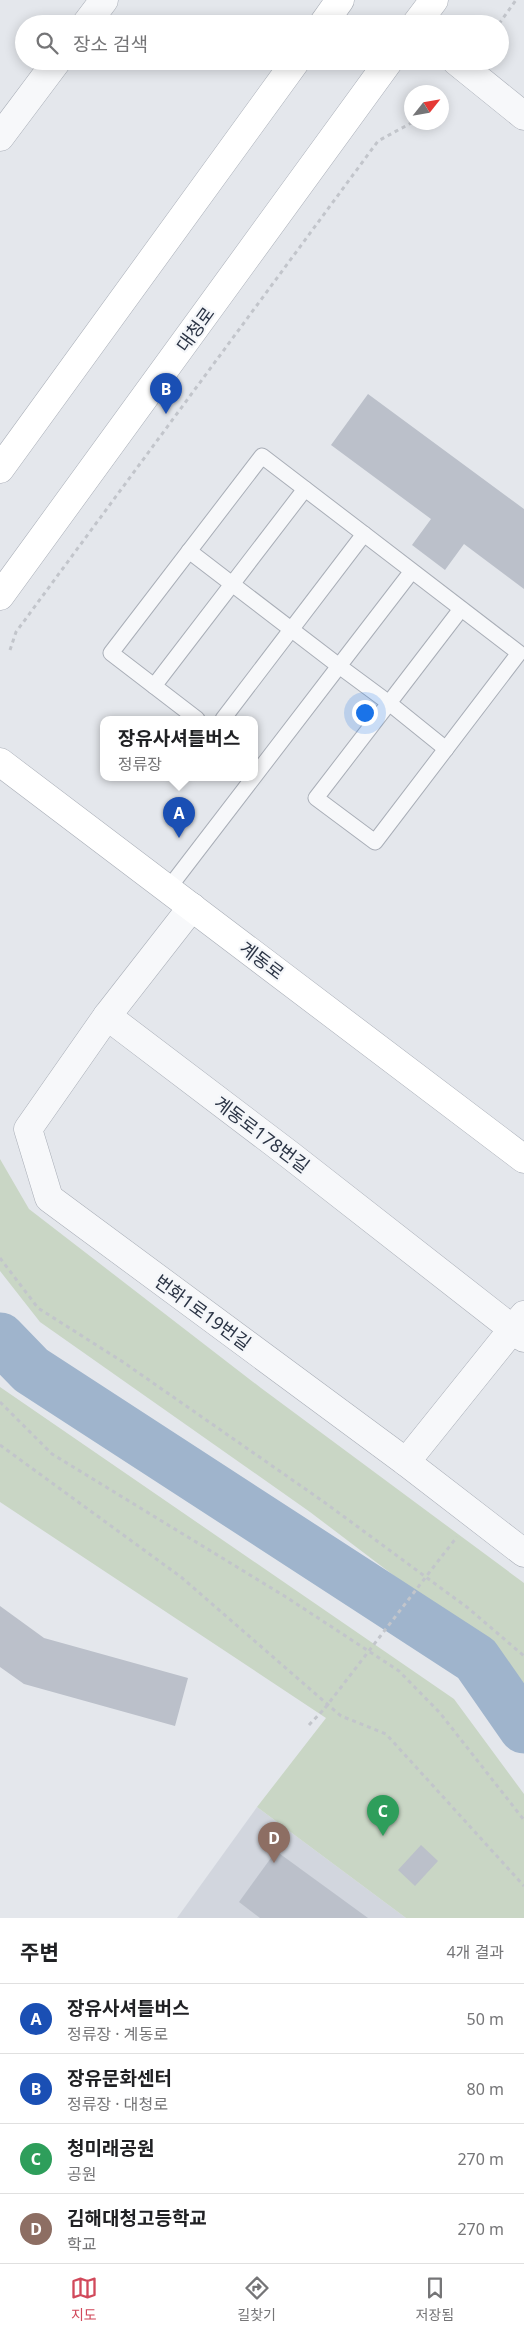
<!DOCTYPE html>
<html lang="ko">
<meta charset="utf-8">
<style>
body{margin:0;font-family:"Noto Sans","Noto Sans KR",sans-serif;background:#f6f6f6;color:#202124}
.compass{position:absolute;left:404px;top:85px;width:45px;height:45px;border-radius:50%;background:#fff;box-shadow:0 2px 12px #0003;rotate:59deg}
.you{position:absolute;left:364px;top:712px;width:18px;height:18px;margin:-12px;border:4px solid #fff;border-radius:50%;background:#1a73e8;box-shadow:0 0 0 8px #1a73e833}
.badge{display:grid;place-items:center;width:32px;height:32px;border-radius:50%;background:#d1495b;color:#fff;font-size:16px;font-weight:700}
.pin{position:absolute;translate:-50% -41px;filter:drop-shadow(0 1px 2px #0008)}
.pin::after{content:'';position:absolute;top:26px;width:18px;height:15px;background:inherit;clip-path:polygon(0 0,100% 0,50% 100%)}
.popup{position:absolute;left:100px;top:716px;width:158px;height:65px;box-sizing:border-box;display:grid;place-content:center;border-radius:10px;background:#fff;filter:drop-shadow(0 1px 4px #0005);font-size:16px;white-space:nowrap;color:#757577}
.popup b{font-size:19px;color:#202124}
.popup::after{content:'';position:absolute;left:50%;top:100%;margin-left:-10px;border:10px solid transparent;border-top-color:#fff}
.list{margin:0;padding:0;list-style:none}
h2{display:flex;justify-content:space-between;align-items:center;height:65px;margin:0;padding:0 20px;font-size:21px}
h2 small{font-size:16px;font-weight:400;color:#757577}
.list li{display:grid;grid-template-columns:32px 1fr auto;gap:15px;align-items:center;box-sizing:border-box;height:70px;padding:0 20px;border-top:1px solid #e0e0e0}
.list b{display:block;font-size:19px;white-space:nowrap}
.list p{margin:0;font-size:16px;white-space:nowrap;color:#757577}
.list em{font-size:16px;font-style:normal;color:#757577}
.icon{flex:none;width:28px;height:28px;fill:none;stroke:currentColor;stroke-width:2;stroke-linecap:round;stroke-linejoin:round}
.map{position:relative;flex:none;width:524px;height:1918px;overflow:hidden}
.search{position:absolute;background:#fff;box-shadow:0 2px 12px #0003;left:15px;right:15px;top:15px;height:55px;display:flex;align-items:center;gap:12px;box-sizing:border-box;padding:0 18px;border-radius:28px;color:#757577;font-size:19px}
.sheet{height:345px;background:#fff}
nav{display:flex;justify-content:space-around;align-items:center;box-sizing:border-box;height:70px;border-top:1px solid #e0e0e0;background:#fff;font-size:14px;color:#757577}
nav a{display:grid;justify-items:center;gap:2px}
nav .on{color:#d1495b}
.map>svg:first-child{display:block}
</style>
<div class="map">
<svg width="524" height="1918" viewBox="0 0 524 1918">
<rect width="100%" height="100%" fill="#e4e7ec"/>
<!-- built -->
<polygon fill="#d2d6de" points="257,1807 406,1918 177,1918"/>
<!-- green -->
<g fill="#c9d6c5">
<polygon points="0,1159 29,1209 261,1388 524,1583 524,1694 496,1653 310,1512 40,1322 0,1271"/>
<polygon points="0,1387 454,1699 524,1794 524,1918 406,1918 257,1807 326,1718 0,1502"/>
</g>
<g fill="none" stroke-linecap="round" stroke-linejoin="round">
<!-- river -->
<polyline stroke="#9fb4cc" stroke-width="51" points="0,1338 31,1370 476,1659 524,1728"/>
</g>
<!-- building -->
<g fill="#bbc0ca">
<polygon points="368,394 524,509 524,589 464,544 445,570 412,545 431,519 331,445"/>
<polygon points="0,1606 44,1638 188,1678 175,1726 24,1684 0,1667"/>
<polygon points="421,1845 438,1861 415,1886 398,1870"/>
<polygon points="276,1851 368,1918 260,1918 239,1902"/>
</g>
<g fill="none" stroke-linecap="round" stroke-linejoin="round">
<defs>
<g id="lane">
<polyline points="364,534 519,653 375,842 316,798 389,703 339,666 412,571"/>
<polyline points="154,686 305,489"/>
<polyline points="197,719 111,653 262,456 364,534 223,719"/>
<polyline points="446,749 389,703 461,609"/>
<polyline points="168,889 339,666 189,551"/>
</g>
<g id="street">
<polyline points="86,24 104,0"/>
<polyline points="456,61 524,116"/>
<polyline points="0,137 57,61"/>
<polyline points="192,907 107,1016 28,1129 49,1198 406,1462 524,1553"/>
<polyline points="107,1016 290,1155 524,1338"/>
<polyline points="406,1462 524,1315"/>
</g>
<g id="secondary">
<polyline points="323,24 340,0"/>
<polyline points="416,24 434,0"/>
<polyline points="0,469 296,61"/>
<polyline points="0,596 389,61"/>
<polyline points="0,762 524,1159"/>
</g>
</defs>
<!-- lane casing -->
<use href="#lane" stroke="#a9aeb7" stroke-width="17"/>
<!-- street casing -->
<use href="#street" stroke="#a9aeb7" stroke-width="29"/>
<!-- secondary casing -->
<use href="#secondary" stroke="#a9aeb7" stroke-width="29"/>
<!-- path -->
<g stroke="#c2c5cb" stroke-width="3" stroke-dasharray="4 4" stroke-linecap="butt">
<polyline points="499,24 516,0"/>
<polyline points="442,108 446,105"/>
<polyline points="10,650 16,632 378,141 413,122"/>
<polyline points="0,1258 38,1308 123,1362 324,1502 468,1608 524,1656"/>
<polyline points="0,1402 52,1454 286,1597 399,1671 440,1713 524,1820"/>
<polyline points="0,1445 181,1577 341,1716 386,1734 524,1886"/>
<polyline points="442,1556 457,1537"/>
<polyline points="309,1725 325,1708"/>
</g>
<!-- lane -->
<use href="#lane" stroke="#f7f8fa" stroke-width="15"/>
<!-- street -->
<use href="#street" stroke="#f7f8fa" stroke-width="28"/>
<!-- secondary -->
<use href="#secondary" stroke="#fff" stroke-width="28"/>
<!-- path-bridge -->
<polyline stroke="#c2c5cb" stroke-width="3" stroke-dasharray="4 4" stroke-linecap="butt" points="325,1708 442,1556"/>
</g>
<g text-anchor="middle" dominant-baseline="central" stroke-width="4.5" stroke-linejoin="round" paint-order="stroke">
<!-- street labels -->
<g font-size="18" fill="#2b3445" stroke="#f4f6f9">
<text transform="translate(195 329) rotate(-54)">대청로</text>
<text transform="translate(262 960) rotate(37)">계동로</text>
<text transform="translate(262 1134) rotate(37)">계동로178번길</text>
<text transform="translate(203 1312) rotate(36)">번화1로19번길</text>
</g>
</g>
</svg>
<svg class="compass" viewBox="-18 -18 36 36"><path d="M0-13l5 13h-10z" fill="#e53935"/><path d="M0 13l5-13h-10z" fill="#757577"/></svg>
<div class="you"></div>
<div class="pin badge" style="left:179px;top:838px;background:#1a4fb4">A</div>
<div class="popup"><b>장유사셔틀버스</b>정류장</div>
<div class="pin badge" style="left:166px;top:414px;background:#1a4fb4">B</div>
<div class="pin badge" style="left:383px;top:1836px;background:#2e9e5b">C</div>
<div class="pin badge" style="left:274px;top:1863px;background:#8d6e63">D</div>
<div class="search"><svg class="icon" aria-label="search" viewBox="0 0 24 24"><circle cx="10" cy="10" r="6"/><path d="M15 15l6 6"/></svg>장소 검색</div>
</div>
<section class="sheet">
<h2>주변<small>4개 결과</small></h2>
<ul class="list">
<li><span class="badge" style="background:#1a4fb4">A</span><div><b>장유사셔틀버스</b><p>정류장 · 계동로</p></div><em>50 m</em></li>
<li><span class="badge" style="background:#1a4fb4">B</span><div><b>장유문화센터</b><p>정류장 · 대청로</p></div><em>80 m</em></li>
<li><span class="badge" style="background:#2e9e5b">C</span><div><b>청미래공원</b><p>공원</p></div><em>270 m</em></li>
<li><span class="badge" style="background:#8d6e63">D</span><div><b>김해대청고등학교</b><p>학교</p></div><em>270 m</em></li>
</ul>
</section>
<nav>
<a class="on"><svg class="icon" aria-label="map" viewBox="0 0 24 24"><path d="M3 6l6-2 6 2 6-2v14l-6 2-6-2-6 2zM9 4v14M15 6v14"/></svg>지도</a>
<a><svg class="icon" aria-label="directions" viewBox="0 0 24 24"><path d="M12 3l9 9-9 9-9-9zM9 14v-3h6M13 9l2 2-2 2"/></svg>길찾기</a>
<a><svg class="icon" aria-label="saved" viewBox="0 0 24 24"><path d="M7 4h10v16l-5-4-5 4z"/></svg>저장됨</a>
</nav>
